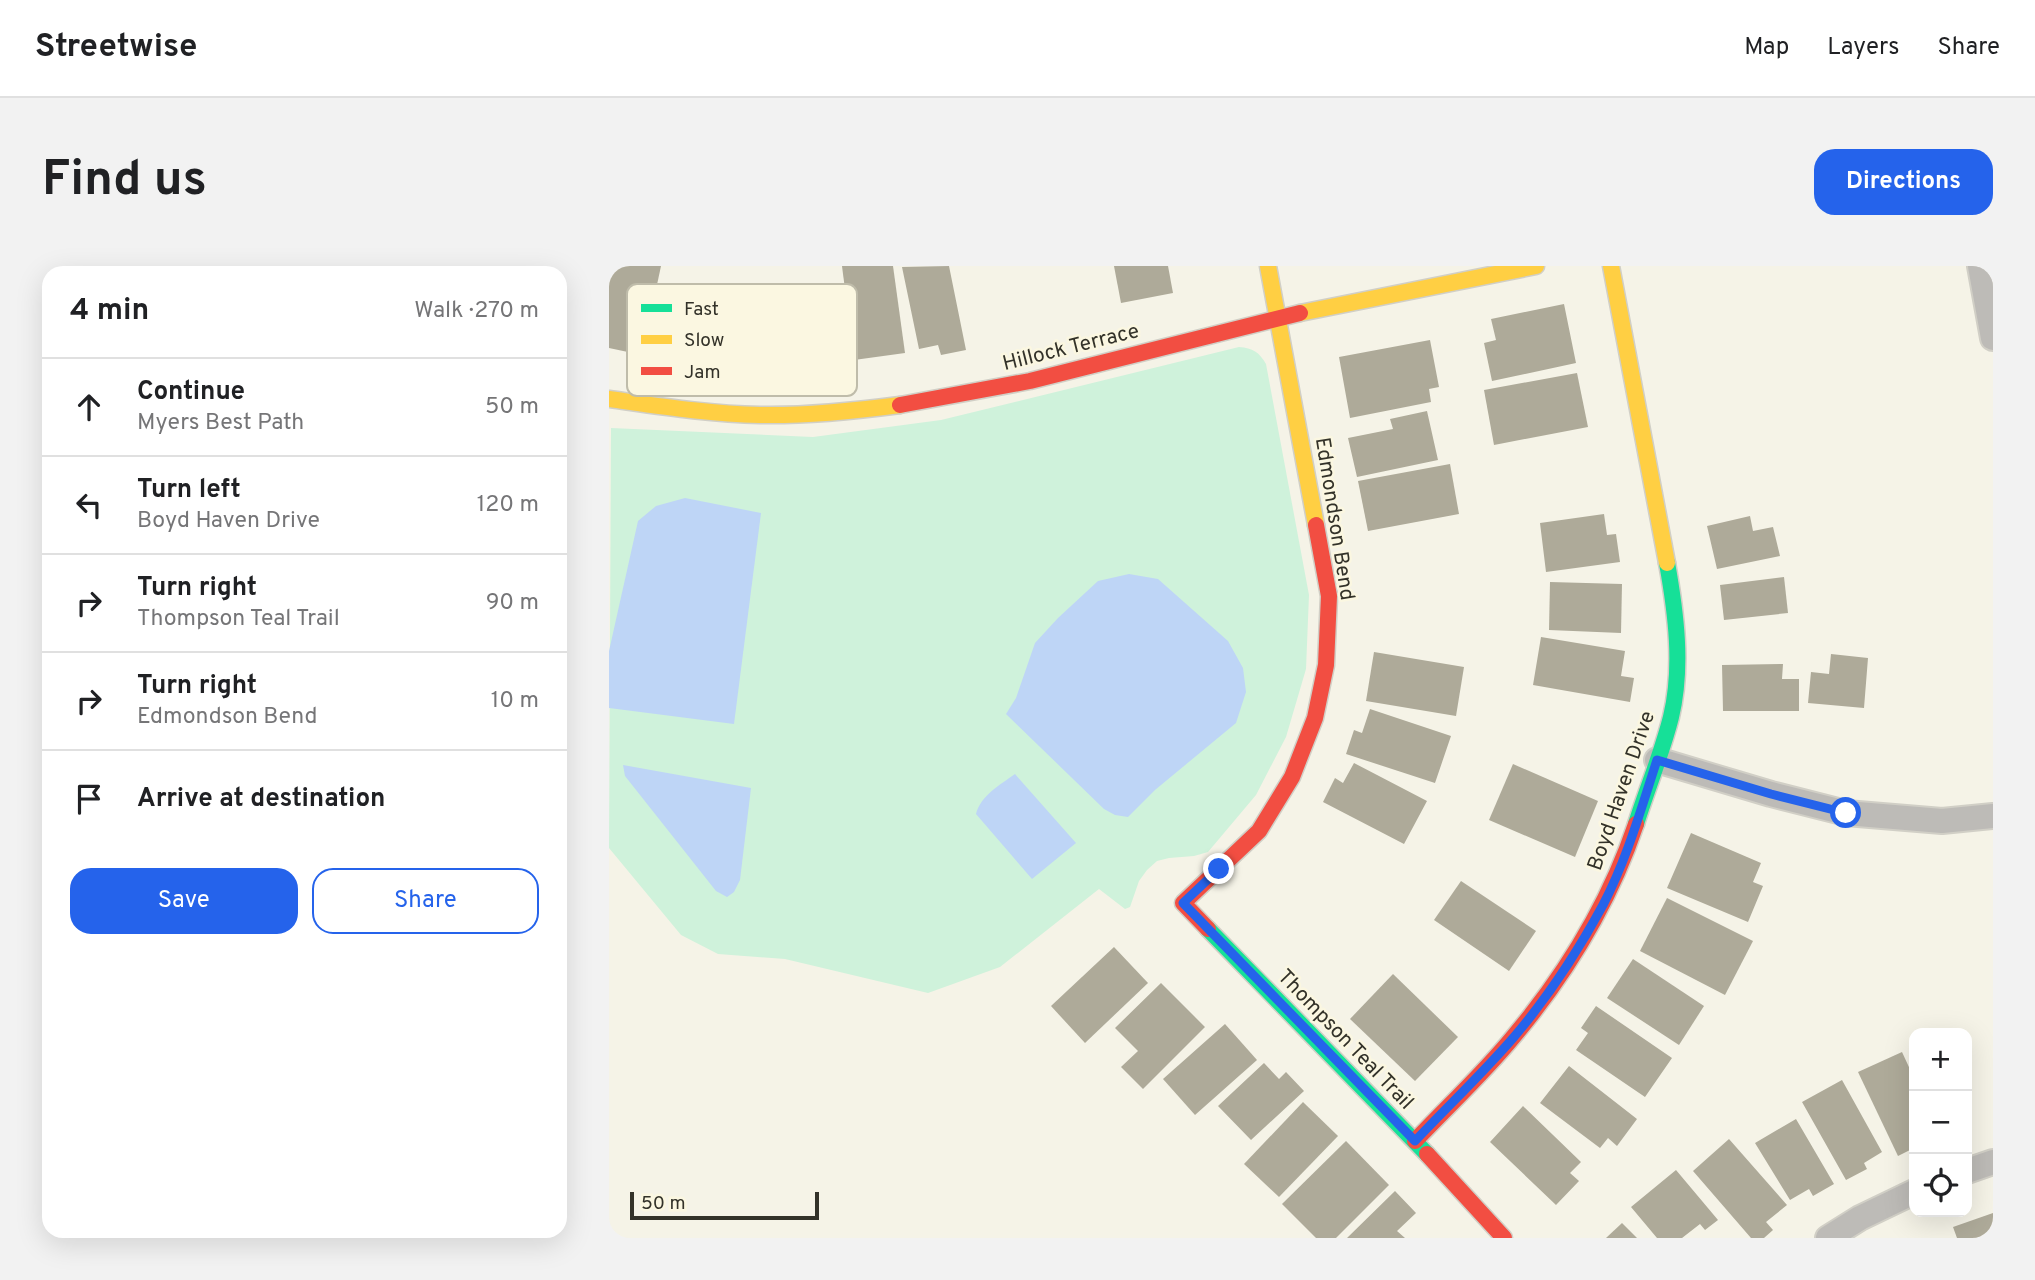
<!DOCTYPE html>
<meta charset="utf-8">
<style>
body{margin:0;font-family:Overpass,sans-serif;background:#f2f2f2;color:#202124}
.controls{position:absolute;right:21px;bottom:21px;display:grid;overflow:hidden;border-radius:14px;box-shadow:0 7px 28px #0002}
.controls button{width:63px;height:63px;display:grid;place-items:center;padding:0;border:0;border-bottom:2px solid #e0e0e0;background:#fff;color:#202124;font:35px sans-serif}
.scale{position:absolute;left:21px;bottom:18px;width:189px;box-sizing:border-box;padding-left:7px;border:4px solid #333229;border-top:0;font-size:19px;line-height:24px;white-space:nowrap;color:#333229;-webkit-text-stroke:5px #fbf7e1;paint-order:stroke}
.stop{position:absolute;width:21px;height:21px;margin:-16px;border:5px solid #2563eb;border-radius:50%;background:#fff}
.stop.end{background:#2563eb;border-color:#fff;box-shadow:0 2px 7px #0008}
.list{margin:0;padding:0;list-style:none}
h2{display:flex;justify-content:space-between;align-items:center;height:91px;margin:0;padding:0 28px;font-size:30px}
h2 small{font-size:23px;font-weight:400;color:#757577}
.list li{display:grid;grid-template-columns:46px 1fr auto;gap:21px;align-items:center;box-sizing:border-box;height:98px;padding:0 28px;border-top:2px solid #e0e0e0}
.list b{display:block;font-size:26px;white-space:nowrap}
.list p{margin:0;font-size:23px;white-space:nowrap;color:#757577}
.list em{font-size:23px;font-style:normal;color:#757577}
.actions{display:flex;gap:14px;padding:21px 28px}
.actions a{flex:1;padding:16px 0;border:2px solid #2563eb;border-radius:21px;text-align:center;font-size:24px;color:#2563eb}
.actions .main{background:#2563eb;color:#fff}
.icon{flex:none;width:38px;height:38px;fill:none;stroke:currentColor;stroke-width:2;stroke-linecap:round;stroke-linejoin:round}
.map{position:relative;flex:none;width:1384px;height:972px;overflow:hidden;border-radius:21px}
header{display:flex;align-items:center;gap:42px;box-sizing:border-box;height:98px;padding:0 35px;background:#fff;border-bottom:2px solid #e0e0e0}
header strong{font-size:33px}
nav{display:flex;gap:38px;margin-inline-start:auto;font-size:24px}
.intro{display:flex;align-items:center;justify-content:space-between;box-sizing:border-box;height:168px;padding:0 42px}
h1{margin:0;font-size:49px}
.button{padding:18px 32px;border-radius:21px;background:#2563eb;color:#fff;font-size:24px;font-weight:700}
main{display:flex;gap:42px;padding:0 42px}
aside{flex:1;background:#fff;border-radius:21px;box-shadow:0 7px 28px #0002}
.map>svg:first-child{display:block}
</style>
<header>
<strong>Streetwise</strong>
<nav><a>Map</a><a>Layers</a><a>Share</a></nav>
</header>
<div class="intro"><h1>Find us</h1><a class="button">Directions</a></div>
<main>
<aside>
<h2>4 min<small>Walk · 270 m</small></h2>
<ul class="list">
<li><svg class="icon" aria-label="ahead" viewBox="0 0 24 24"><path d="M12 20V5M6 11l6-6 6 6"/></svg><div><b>Continue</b><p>Myers Best Path</p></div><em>50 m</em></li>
<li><svg class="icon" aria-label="left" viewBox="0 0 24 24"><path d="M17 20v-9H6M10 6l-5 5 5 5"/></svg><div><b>Turn left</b><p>Boyd Haven Drive</p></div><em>120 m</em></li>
<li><svg class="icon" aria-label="right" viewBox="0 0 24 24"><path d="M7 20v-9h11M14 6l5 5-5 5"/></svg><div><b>Turn right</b><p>Thompson Teal Trail</p></div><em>90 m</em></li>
<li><svg class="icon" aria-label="right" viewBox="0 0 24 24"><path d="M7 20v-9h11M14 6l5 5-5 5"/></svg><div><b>Turn right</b><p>Edmondson Bend</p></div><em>10 m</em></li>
<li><svg class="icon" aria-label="arrive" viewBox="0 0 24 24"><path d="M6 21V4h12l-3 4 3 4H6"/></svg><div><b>Arrive at destination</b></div></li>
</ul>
<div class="actions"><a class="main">Save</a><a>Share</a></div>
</aside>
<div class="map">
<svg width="1384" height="972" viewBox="0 0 1384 972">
<rect width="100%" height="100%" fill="#f5f3e7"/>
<!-- green -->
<path fill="#cff2db" d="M630,81C644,82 650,86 657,98L700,329L697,403L677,471L647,529L599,586L585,590L560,592L548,595L538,604L530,615L521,641L516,643L490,623L391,701L319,727L176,693L109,688L72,669L0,582L2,162L204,171L332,154Z"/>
<!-- water -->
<g fill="#bed5f6">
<polygon points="76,232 152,247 125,458 0,442 0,385 29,255 47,240"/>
<polygon points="520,308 549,313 619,375 634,402 637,426 627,457 546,524 519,551 506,549 495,543 397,448 407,432 426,377 449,352 489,315"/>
<polygon points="14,499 142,522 131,614 125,626 118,631 107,625 16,510"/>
<path d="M406,508L467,577L423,613L367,548C372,529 391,519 406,508Z"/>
</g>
<!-- building -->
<g fill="#aeaa99">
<polygon points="3,0 52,0 33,89 0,82 0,12"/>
<polygon points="233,0 284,0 296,87 245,94"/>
<polygon points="340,0 357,84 332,89 329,79 310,83 293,1"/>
<polygon points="505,0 559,0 564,27 512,37"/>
<polygon points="63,17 111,27 98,95 50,86"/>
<polygon points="955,38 967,97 883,115 875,77 887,74 882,53"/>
<polygon points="821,74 830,121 820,123 822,136 741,152 730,91"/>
<polygon points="968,107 979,161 885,179 875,124"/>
<polygon points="818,145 829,194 748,211 739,172 784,163 781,153"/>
<polygon points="841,198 850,248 759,265 749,215"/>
<polygon points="995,248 998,269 1007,268 1011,296 937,306 931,257"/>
<polygon points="1141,250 1144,265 1164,261 1171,290 1108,303 1098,260"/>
<polygon points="1175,311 1179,347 1115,354 1111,319"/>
<polygon points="941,316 1013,318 1012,367 940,364"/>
<polygon points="932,371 1016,385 1012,410 1025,412 1021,436 924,419"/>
<polygon points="765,386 855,401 847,450 757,435"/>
<polygon points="1222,388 1259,392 1255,442 1199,437 1202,406 1220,408"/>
<polygon points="1174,398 1173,413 1190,413 1190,445 1114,445 1113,399"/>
<polygon points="761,443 842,470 826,517 737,488 745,464 753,467"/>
<polygon points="745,497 818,535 795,578 714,536 726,512 734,517"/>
<polygon points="904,498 989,535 966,591 880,554"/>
<polygon points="1082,567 1152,597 1144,616 1154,620 1139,656 1058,622"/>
<polygon points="852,615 927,665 900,705 825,654"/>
<polygon points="1058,632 1144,675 1116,729 1031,685"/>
<polygon points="505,681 539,717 476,777 442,740"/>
<polygon points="1024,693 1095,740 1070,779 998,732"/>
<polygon points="784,708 849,771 806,815 741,753"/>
<polygon points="552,717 596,761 534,823 512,801 529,785 506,762"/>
<polygon points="987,740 1063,792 1036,831 967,784 979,767 972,762"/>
<polygon points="616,758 648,794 586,849 554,813"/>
<polygon points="1293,786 1305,812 1305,882 1289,890 1249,806"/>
<polygon points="655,797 670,813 677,806 695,825 642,874 609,840"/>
<polygon points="960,800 1028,853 1008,880 999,872 991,882 931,837"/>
<polygon points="1233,814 1273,886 1255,897 1258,903 1237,914 1193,836"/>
<polygon points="694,836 729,870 670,931 635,898"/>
<polygon points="914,840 972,896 961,907 970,915 947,939 881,876"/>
<polygon points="1187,853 1225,918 1204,930 1200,923 1181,934 1146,877"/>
<polygon points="1120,873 1178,939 1157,956 1164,964 1155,972 1142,972 1084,905"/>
<polygon points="737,875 780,919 727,972 707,972 673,938"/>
<polygon points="1067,904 1109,954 1096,964 1091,958 1073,972 1048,972 1022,941"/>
<polygon points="786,925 807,947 788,965 796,972 738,972"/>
<polygon points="1384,947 1384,972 1348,972 1344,961"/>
<polygon points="1013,957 1028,972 997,972"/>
</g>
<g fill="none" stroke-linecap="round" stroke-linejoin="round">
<defs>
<g id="street">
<polyline points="1371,0 1384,72"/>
<polyline points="1048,494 1162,528 1237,547 1333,555 1384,550"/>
<polyline points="1358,905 1384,896"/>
<polyline points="1219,972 1251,952 1305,926"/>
</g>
<g id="fast">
<path d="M1027,558C1038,523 1053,487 1062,451C1074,401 1067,347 1058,297"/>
<polyline points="599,663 818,888"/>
</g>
<g id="slow">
<polyline points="659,0 707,259"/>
<polyline points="1002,0 1058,297"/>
<polyline points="691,47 927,0"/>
<path d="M0,133C50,140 100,148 151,149C198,150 245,145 291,139"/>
</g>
<g id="jam">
<polyline points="291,139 421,115 691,47"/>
<polyline points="599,663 574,637 650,565 683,511 706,452 717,399 720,330 707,259"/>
<path d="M806,875C839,840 875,807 905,770C957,708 1001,635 1027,558"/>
<polyline points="818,888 895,972"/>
</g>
</defs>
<!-- street casing -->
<use href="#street" stroke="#d1cfc6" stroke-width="28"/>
<!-- fast casing -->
<use href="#fast" stroke="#d1cfc6" stroke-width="19"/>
<!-- slow casing -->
<use href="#slow" stroke="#d1cfc6" stroke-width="19"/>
<!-- jam casing -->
<use href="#jam" stroke="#d1cfc6" stroke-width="19"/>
<!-- street -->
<use href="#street" stroke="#bdbbb7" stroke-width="24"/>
<!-- fast -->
<use href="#fast" stroke="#16e098" stroke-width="16"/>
<!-- slow -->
<use href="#slow" stroke="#ffcf43" stroke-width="16"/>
<!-- jam -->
<use href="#jam" stroke="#f24e42" stroke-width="16"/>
</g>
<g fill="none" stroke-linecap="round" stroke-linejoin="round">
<!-- route -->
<path stroke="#2563eb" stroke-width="9" d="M610,603L574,637L806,875C839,840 874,807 905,771C939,731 969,685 994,639C1018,593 1032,543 1048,494L1162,528L1237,547"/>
</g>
<g text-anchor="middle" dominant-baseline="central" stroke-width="5" stroke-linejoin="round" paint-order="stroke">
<!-- street labels -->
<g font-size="21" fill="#333229" stroke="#fbf7e1">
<text transform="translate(462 82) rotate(-14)">Hillock Terrace</text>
<text transform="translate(725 253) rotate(81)">Edmondson Bend</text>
<text transform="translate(1013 525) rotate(-71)">Boyd Haven Drive</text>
<text transform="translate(736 774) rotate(46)">Thompson Teal Trail</text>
</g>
</g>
<!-- legend -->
<rect x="18" y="18" width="230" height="112" rx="10" fill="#fbf7e1" stroke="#bfbcaa" stroke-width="2"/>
<rect x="32" y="38" width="31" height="8" fill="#16e098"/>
<rect x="32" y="69" width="31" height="9" fill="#ffcf43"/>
<rect x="32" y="101" width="31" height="8" fill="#f24e42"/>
<g font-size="19" fill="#333229">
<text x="75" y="49">Fast</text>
<text x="75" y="80">Slow</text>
<text x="75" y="112">Jam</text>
</g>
</svg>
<div class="controls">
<button>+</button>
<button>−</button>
<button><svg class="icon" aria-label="locate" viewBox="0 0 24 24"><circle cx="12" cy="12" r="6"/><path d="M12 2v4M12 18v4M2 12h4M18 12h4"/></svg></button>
</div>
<div class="scale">50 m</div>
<div class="stop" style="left:1237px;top:547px"></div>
<div class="stop end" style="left:610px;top:603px"></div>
</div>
</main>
